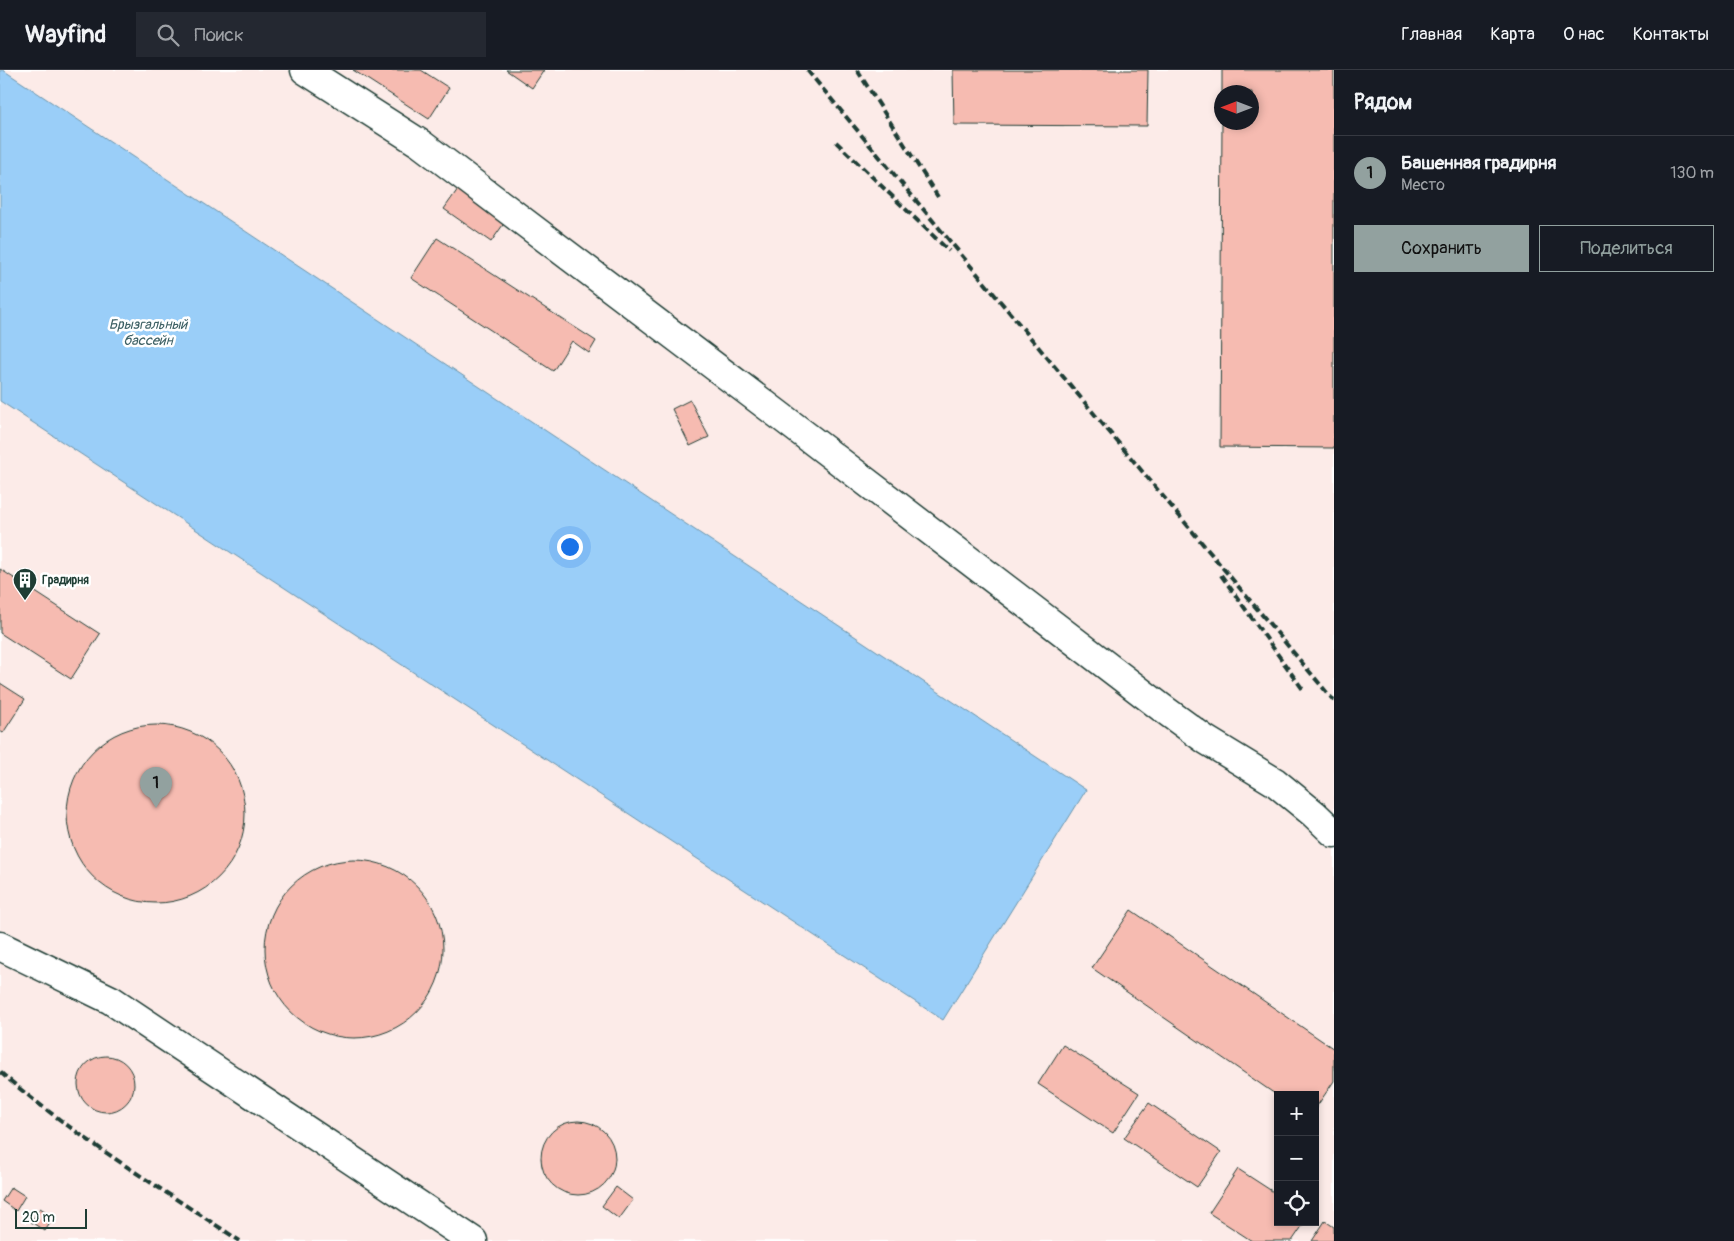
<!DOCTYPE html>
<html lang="ru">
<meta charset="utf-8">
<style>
body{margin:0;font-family:Pangolin,sans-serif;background:#242831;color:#f1f3f6}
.controls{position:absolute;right:15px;bottom:15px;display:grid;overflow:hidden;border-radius:0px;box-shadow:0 2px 8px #0003}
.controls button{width:45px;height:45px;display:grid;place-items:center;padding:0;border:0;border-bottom:1px solid #363941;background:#171b24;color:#f1f3f6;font:25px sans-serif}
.compass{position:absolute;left:1214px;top:15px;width:45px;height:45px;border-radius:50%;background:#171b24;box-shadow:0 2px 8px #0003;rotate:270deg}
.scale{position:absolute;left:15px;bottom:12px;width:72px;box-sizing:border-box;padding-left:5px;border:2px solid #1f3d34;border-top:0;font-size:14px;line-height:18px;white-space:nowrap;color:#1f3d34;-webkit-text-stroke:4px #fff;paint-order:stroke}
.you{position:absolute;left:569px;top:476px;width:18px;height:18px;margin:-12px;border:4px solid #fff;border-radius:50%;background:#1a73e8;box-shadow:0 0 0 8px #1a73e833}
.badge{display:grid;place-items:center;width:32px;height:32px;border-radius:50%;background:#92a19f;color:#111;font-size:16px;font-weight:700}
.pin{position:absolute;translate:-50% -41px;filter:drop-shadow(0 1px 2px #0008)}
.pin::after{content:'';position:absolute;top:26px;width:18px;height:15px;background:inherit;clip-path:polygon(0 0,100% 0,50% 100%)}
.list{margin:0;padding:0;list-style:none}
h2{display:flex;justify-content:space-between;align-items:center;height:65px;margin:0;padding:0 20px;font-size:21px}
h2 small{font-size:16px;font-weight:400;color:#9ea1a6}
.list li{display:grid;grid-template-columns:32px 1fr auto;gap:15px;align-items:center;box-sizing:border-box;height:75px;padding:0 20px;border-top:1px solid #363941}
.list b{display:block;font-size:19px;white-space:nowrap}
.list p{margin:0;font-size:16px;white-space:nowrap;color:#9ea1a6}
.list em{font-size:16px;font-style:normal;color:#9ea1a6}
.actions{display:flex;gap:10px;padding:15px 20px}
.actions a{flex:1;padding:11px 0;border:1px solid #92a19f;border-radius:0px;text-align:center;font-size:18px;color:#92a19f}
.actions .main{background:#92a19f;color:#111}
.icon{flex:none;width:28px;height:28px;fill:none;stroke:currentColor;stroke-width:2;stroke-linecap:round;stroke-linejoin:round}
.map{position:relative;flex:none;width:1334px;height:1171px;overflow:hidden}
header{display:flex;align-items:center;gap:30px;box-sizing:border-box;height:70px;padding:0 25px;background:#171b24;border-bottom:1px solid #363941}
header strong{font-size:24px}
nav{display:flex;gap:28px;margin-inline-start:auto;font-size:18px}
.search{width:350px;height:45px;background:#242831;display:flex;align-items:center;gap:12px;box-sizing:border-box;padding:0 18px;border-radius:0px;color:#9ea1a6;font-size:19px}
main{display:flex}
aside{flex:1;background:#171b24}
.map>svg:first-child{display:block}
</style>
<header>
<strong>Wayfind</strong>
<div class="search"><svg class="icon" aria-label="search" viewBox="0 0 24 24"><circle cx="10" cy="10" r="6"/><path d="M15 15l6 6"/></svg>Поиск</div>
<nav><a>Главная</a><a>Карта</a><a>О нас</a><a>Контакты</a></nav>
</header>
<main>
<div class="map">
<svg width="1334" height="1171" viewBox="0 0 1334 1171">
<rect width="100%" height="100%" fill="#fff"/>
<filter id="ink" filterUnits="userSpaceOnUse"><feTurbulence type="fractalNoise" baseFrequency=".02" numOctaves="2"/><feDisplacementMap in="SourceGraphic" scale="10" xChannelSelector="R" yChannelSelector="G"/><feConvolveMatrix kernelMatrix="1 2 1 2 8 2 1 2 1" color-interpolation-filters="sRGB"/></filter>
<g filter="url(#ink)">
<!-- built -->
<path fill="#fcebe8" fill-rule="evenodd" d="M0,0H1334V1171H0ZM1222,22H1252V52H1222ZM1278,1025H1315V1152H1278Z"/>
<!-- water -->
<polygon fill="#9acef8" stroke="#6994aa" points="0,0 3,0 1086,720 943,950 0,331"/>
<!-- building -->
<g fill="#f6bbb1" stroke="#1f3d34">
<polygon points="353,0 421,0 449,18 429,49"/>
<polygon points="506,0 544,0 532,18"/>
<polygon points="953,0 1148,0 1147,56 954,55"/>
<polygon points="1222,0 1334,0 1334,378 1220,377 1222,52 1252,52 1252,22 1222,22"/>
<polygon points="458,119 505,152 491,172 444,139"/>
<polygon points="437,168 596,271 589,283 572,271 553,301 411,208"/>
<polygon points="690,330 709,367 690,376 672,339"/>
<polygon points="0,499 100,564 71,609 0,563"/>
<polygon points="0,613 25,629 3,663 0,661"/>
<circle cx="156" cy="744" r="89"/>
<circle cx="354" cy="879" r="89"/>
<polygon points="1131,840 1334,979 1334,1011 1315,1039 1315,1025 1278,1026 1092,898"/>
<polygon points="1063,975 1139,1023 1113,1063 1038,1014"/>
<circle cx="106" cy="1014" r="28"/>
<polygon points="1149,1033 1221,1082 1197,1117 1124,1068"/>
<circle cx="578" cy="1088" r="37"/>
<polygon points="1238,1099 1278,1125 1278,1152 1305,1152 1292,1171 1252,1171 1209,1143"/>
<polygon points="11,1117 25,1126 16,1141 2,1131"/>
<polygon points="616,1117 633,1130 619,1149 602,1136"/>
<polygon points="40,1138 54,1147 45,1161 31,1152"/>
<polygon points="1325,1151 1334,1157 1334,1171 1312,1171"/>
</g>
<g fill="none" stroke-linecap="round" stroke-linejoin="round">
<defs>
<g id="minor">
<polyline points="305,0 421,74 775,342 1162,638 1206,670 1275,712 1314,744 1334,763"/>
<polyline points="0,876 111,930 473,1171"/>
</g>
</defs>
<!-- minor casing -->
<use href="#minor" stroke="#1f3d34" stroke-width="31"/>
<!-- minor -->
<use href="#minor" stroke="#fff" stroke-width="28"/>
<!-- rail -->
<g stroke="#1f3d34" stroke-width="4" stroke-dasharray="8 4" stroke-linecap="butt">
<polyline points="807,0 1334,631"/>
<polyline points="857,0 938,127"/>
<polyline points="836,72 949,181"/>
<polyline points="1221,505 1304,621"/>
<path d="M0,1002C74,1066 159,1117 240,1171"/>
</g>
</g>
</g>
<!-- icons -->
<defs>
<symbol id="building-pin" viewBox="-11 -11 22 30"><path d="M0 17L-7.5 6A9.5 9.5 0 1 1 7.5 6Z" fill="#1f3d34" stroke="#fff"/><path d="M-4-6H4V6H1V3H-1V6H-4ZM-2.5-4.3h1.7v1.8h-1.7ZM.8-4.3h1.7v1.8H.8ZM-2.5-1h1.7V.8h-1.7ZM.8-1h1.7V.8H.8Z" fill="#fff"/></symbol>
</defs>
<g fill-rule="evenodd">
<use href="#building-pin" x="11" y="496" width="28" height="38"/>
</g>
<g text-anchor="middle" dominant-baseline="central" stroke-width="5" stroke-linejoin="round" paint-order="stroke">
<!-- poi labels -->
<g font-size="12" font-weight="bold" fill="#1f3d34" stroke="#fff" text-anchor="start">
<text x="42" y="510">Градирня</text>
</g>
<!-- water labels -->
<g font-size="14" font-style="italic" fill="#3e6165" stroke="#fff">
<text x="148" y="254">Брызгальный<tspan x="148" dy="16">бассейн</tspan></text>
</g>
</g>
</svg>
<div class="controls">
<button>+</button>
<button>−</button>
<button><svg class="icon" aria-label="locate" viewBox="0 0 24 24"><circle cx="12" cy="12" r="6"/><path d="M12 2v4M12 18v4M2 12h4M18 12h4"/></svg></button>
</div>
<svg class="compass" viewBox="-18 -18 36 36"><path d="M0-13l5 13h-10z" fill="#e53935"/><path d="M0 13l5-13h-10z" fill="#9ea1a6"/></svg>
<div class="scale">20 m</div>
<div class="you"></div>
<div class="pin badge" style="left:156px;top:738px">1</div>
</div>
<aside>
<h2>Рядом<small></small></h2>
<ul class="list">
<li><span class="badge">1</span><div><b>Башенная градирня</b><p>Место</p></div><em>130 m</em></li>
</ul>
<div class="actions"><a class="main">Сохранить</a><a>Поделиться</a></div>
</aside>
</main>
